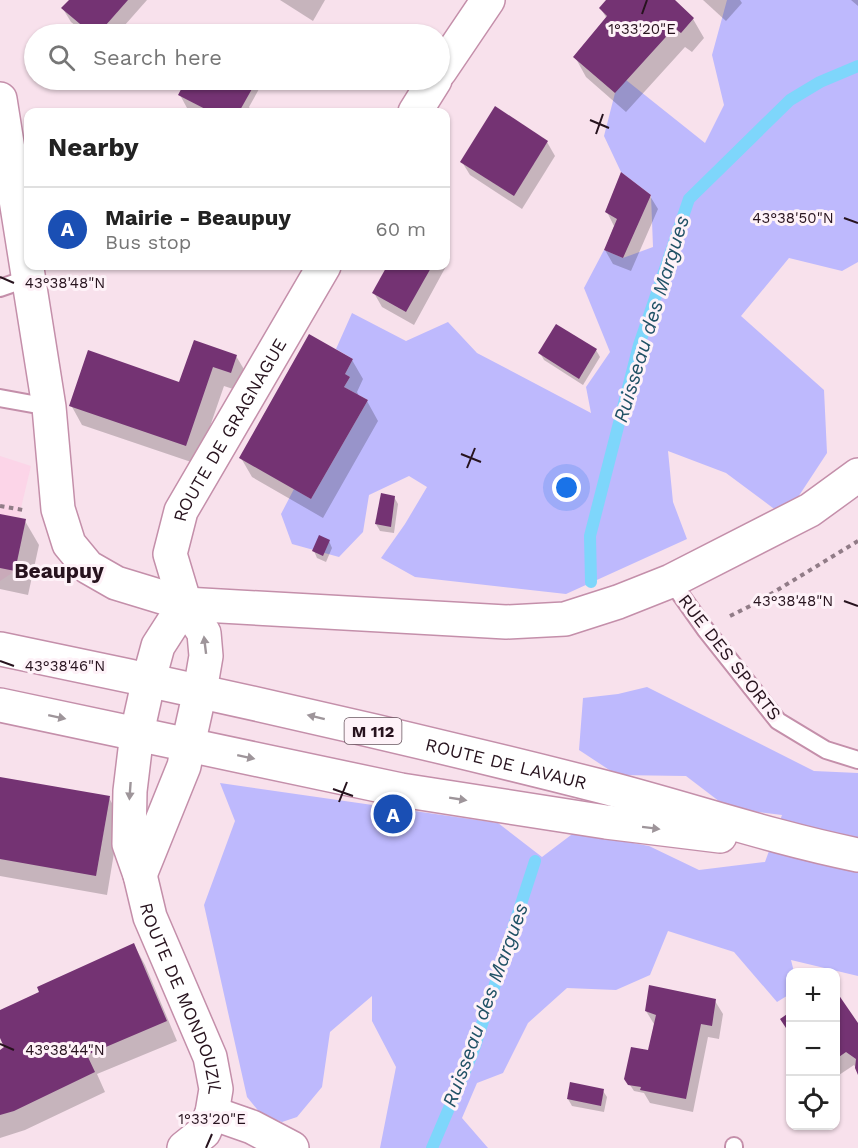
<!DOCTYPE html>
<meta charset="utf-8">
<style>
body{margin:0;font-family:"Work Sans",sans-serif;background:#f6f6f6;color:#222}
.controls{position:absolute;right:18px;bottom:18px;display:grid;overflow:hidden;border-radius:12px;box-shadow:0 2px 4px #0004}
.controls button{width:54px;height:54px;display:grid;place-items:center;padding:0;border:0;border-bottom:2px solid #e0e0e0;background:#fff;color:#222;font:30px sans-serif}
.you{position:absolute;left:567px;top:488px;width:21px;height:21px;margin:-15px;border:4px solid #fff;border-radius:50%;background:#1a73e8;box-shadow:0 0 0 9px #1a73e833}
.badge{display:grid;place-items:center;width:39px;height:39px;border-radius:50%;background:#2563eb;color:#fff;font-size:20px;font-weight:700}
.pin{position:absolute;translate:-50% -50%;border:3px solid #fff;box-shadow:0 2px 6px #0006}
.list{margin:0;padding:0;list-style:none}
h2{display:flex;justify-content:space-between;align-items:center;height:78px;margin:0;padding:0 24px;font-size:26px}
h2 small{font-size:20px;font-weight:400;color:#767676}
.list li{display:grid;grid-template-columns:39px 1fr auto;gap:18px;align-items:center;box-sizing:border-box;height:84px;padding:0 24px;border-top:2px solid #e0e0e0}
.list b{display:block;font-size:22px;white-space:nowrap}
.list p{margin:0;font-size:20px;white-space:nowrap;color:#767676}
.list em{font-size:20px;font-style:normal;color:#767676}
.icon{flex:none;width:33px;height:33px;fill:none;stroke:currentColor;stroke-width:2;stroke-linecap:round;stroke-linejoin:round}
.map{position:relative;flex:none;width:858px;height:1148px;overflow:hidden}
.search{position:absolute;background:#fff;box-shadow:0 2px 4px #0004;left:24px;top:24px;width:426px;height:66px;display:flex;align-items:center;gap:15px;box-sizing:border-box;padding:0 21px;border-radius:33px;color:#767676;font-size:22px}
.panel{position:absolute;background:#fff;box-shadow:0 2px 4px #0004;left:24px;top:108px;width:426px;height:162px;border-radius:12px}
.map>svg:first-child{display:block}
</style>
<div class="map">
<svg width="858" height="1148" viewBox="0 0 858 1148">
<rect width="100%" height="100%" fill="#f8e1ec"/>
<!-- built -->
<polygon fill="#fcd5e8" points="0,456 31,466 21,508 15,571 0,581"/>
<!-- green -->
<g fill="#beb9fd">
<polygon points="727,0 858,0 858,262 842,271 789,258 741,316 824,390 827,453 785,517 726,473 668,451 673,502 687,539 566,594 415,577 381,558 405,524 427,487 409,476 369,495 363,532 339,557 292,544 281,514 294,489 311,499 368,400 344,387 350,377 345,374 353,359 336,349 352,313 406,341 448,322 477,353 591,413 586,387 610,352 584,288 604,250 623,258 653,247 651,195 621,172 604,136 615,93 626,80 705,143 724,105 712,55"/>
<polygon points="647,687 814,771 858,773 858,976 791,960 794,972 790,972 790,994 777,1002 734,952 668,931 650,975 616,990 567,988 528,1023 503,1073 477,1083 462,1118 488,1148 380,1148 396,1067 372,1021 372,996 330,1032 322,1087 297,1117 282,1122 261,1114 247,1097 204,905 235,821 220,783 498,823 542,857 575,832 649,846 699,870 765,862 782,815 728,808 686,776 617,775 579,750 583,698 618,694"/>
</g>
<!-- shadow -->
<g fill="#0003">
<polygon points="71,0 147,0 117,34 86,34 71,22 63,9"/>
<polygon points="280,0 325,0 313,21"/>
<polygon points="608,0 672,0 693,19 704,38 692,52 685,47 626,112 586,77 575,57 607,19 601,9"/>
<polygon points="703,0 740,0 742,3 726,21"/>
<polygon points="851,0 858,0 858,6"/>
<polygon points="188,80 264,80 249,107 252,112 195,112 187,108 180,95"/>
<polygon points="547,142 555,156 522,209 470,175 462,162"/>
<polygon points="650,196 658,209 631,271 613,264 605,250 614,226 607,212"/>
<polygon points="446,251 450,259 414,325 382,307 374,293 389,266 446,266"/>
<polygon points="195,342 236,356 248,376 242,392 224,386 197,464 82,425 71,405 180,384"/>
<polygon points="596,350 600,357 583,385 544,360 540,353"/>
<polygon points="352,360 363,379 357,392 360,398 367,401 378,421 323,518 252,477 241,458"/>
<polygon points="394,497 398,504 394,533 380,531 376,524"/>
<polygon points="0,515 25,521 39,545 28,595 0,589"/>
<polygon points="329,541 332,548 326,562 317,558 314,551"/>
<polygon points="0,778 109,798 120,817 107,895 0,876"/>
<polygon points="134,945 145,965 177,1041 97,1074 105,1092 25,1130 0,1138 0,1051 6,1048 0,1034 0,1012"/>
<polygon points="836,994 858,1025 858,1071 854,1065 836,1077"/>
<polygon points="715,1001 723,1014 719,1039 708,1037 693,1112 650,1103 644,1093 634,1091 626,1079 649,1054 654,1024 646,1011"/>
<polygon points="603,1091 607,1097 604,1112 572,1106 568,1099"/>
</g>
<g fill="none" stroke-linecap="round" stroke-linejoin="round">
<!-- stream -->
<g stroke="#7ed6fb" stroke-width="12">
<polyline points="591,582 590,536 639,345 689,199 790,100 820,82 858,66"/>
<polyline points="432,1148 473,1052 535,861"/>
</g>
</g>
<!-- building -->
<g fill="#743373">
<polygon points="69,0 128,0 98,34 92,34 61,8"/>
<polygon points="606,0 675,0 694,18 681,33 674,28 615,93 573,57 607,16 599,8"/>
<polygon points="186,80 257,80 239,112 211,112 178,95"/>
<polygon points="495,106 548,141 514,196 460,162"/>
<polygon points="621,172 651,195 623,258 604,250 617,219 605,212"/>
<polygon points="387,266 432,266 406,312 372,293"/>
<polygon points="556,324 597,349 579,379 538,353"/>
<polygon points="309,334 353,359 345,374 350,377 344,387 368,400 311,499 239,458"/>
<polygon points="194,340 237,355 231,373 213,367 186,446 69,406 88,350 179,382"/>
<polygon points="381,493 395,496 391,527 375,524"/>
<polygon points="0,514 26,519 15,571 0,568"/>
<polygon points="319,535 330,540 323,556 312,551"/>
<polygon points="0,777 110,796 96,876 0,859"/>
<polygon points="134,943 167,1021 87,1055 95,1072 14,1111 0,1115 0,1050 4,1047 0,1038 0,1010 39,992 37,987"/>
<polygon points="649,985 716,999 712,1026 701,1024 686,1099 640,1090 641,1087 628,1085 624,1079 631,1047 648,1050 656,1015 645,1011"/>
<polygon points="836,991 858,1023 858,1075 855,1068 856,1059 846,1052 836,1059"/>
<polygon points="790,1012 790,1034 780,1019"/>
<polygon points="570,1082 604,1089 601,1106 567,1099"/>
</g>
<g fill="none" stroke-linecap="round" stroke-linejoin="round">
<defs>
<g id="lane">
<polyline points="0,288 29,278"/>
<polyline points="0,398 49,407"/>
<polyline points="671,581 705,629 778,721 826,750 858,760"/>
<polyline points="734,1148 734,1146"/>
</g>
<g id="street">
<polyline points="185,604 506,622 565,619 618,602 671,581 810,510 858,475"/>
<polyline points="212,1113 252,1127 292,1148"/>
</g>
<g id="secondary">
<polyline points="440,71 488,0"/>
<polyline points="0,99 49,407 58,509 69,544 88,567 116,583 185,604"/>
<polyline points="415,112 435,80"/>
<polyline points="149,679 158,646 185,604"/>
<path id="s1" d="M200,691L206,656L204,633L185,604L170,554L181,511L324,266"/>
<path id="s2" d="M137,733L130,791L129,844L140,875L150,917L210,1057L216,1089L212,1113L204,1132L184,1148"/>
<polyline points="140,875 184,766 188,745"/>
</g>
<g id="primary">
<path id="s3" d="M0,649C200,690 398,735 596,785C683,807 769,837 858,855"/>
<polyline points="0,705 401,790 606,822 720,836"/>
<polyline points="137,733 149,679"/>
<polyline points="188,745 200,691"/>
</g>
</defs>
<!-- lane casing -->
<use href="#lane" stroke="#c48faa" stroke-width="20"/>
<!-- street casing -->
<use href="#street" stroke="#c48faa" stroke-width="36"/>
<!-- secondary casing -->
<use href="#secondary" stroke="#c48faa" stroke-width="36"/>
<!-- primary casing -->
<use href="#primary" stroke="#c48faa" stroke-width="36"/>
<!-- path -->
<g stroke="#917c87" stroke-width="4" stroke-dasharray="4.5 4.5" stroke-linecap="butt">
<polyline points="0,506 23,510"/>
<polyline points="730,616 756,603 858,541"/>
</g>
<!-- lane -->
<use href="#lane" stroke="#fff" stroke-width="16"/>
<!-- street -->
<use href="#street" stroke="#fff" stroke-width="33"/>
<!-- secondary -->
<use href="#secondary" stroke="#fff" stroke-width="33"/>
<!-- primary -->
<use href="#primary" stroke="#fff" stroke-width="33"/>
</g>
<!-- one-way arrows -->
<defs><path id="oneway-solid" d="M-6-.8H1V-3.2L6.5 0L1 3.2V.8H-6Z" transform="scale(1.5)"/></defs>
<g fill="#9e959a">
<use href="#oneway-solid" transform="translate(205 645) rotate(-97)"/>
<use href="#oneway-solid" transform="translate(57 717) rotate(12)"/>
<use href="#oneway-solid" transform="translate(316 717) rotate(-166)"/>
<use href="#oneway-solid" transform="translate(246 757) rotate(12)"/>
<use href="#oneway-solid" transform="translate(130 791) rotate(94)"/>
<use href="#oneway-solid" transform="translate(458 799) rotate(9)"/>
<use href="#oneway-solid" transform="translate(651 828) rotate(7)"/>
</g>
<!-- ticks -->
<path fill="none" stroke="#27131e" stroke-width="2" d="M642,14L647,0M590,120L609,128M596,134L603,114M844,218L858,223M0,277L14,283M461,454L481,462M467,468L475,448M844,601L858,606M0,661L14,666M333,789L353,796M339,802L347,782M0,1044L14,1050M206,1148L212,1134"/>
<g text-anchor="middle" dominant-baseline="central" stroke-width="6" stroke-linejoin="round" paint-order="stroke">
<!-- shield labels -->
<rect fill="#fef2f8" stroke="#68565f" stroke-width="1.5" x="344.5" y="718" width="57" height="26" rx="4.5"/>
<g font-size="16" font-weight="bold" fill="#27131e">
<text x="373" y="731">M 112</text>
</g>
<!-- street labels -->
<g font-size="18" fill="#27131e" stroke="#fef2f8">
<text stroke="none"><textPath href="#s1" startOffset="284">ROUTE DE GRAGNAGUE</textPath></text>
<text transform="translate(730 657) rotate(52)">RUE DES SPORTS</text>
<text stroke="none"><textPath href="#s3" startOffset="519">ROUTE DE LAVAUR</textPath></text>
<text stroke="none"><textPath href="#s2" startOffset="276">ROUTE DE MONDOUZIL</textPath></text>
</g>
<!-- water labels -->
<g font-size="20" font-style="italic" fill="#215266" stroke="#fef2f8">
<text transform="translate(651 319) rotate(-73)">Ruisseau des Margues</text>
<text transform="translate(485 1005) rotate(-70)">Ruisseau des Margues</text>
</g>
<!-- quarter labels -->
<g font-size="21" font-weight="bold" fill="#27131e" stroke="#fef2f8">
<text x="59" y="570">Beaupuy</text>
</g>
</g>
<g font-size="15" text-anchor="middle" fill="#27131e" stroke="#fef2f8" stroke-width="6" stroke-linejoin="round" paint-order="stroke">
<text x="642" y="34">1°33'20"E</text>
<text x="793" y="223">43°38'50"N</text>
<text x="65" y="288">43°38'48"N</text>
<text x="793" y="606">43°38'48"N</text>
<text x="65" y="671">43°38'46"N</text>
<text x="65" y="1055">43°38'44"N</text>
<text x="212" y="1124">1°33'20"E</text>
</g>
</svg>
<div class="controls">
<button>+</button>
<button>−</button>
<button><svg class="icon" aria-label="locate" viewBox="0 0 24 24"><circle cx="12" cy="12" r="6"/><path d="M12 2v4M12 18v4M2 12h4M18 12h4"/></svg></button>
</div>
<div class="you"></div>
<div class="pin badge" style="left:393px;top:814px;background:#1a4fb4">A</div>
<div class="search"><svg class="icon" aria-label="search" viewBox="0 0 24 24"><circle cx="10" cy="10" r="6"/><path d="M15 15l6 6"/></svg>Search here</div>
<section class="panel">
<h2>Nearby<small></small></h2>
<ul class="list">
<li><span class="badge" style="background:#1a4fb4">A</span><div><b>Mairie - Beaupuy</b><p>Bus stop</p></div><em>60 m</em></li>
</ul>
</section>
</div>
